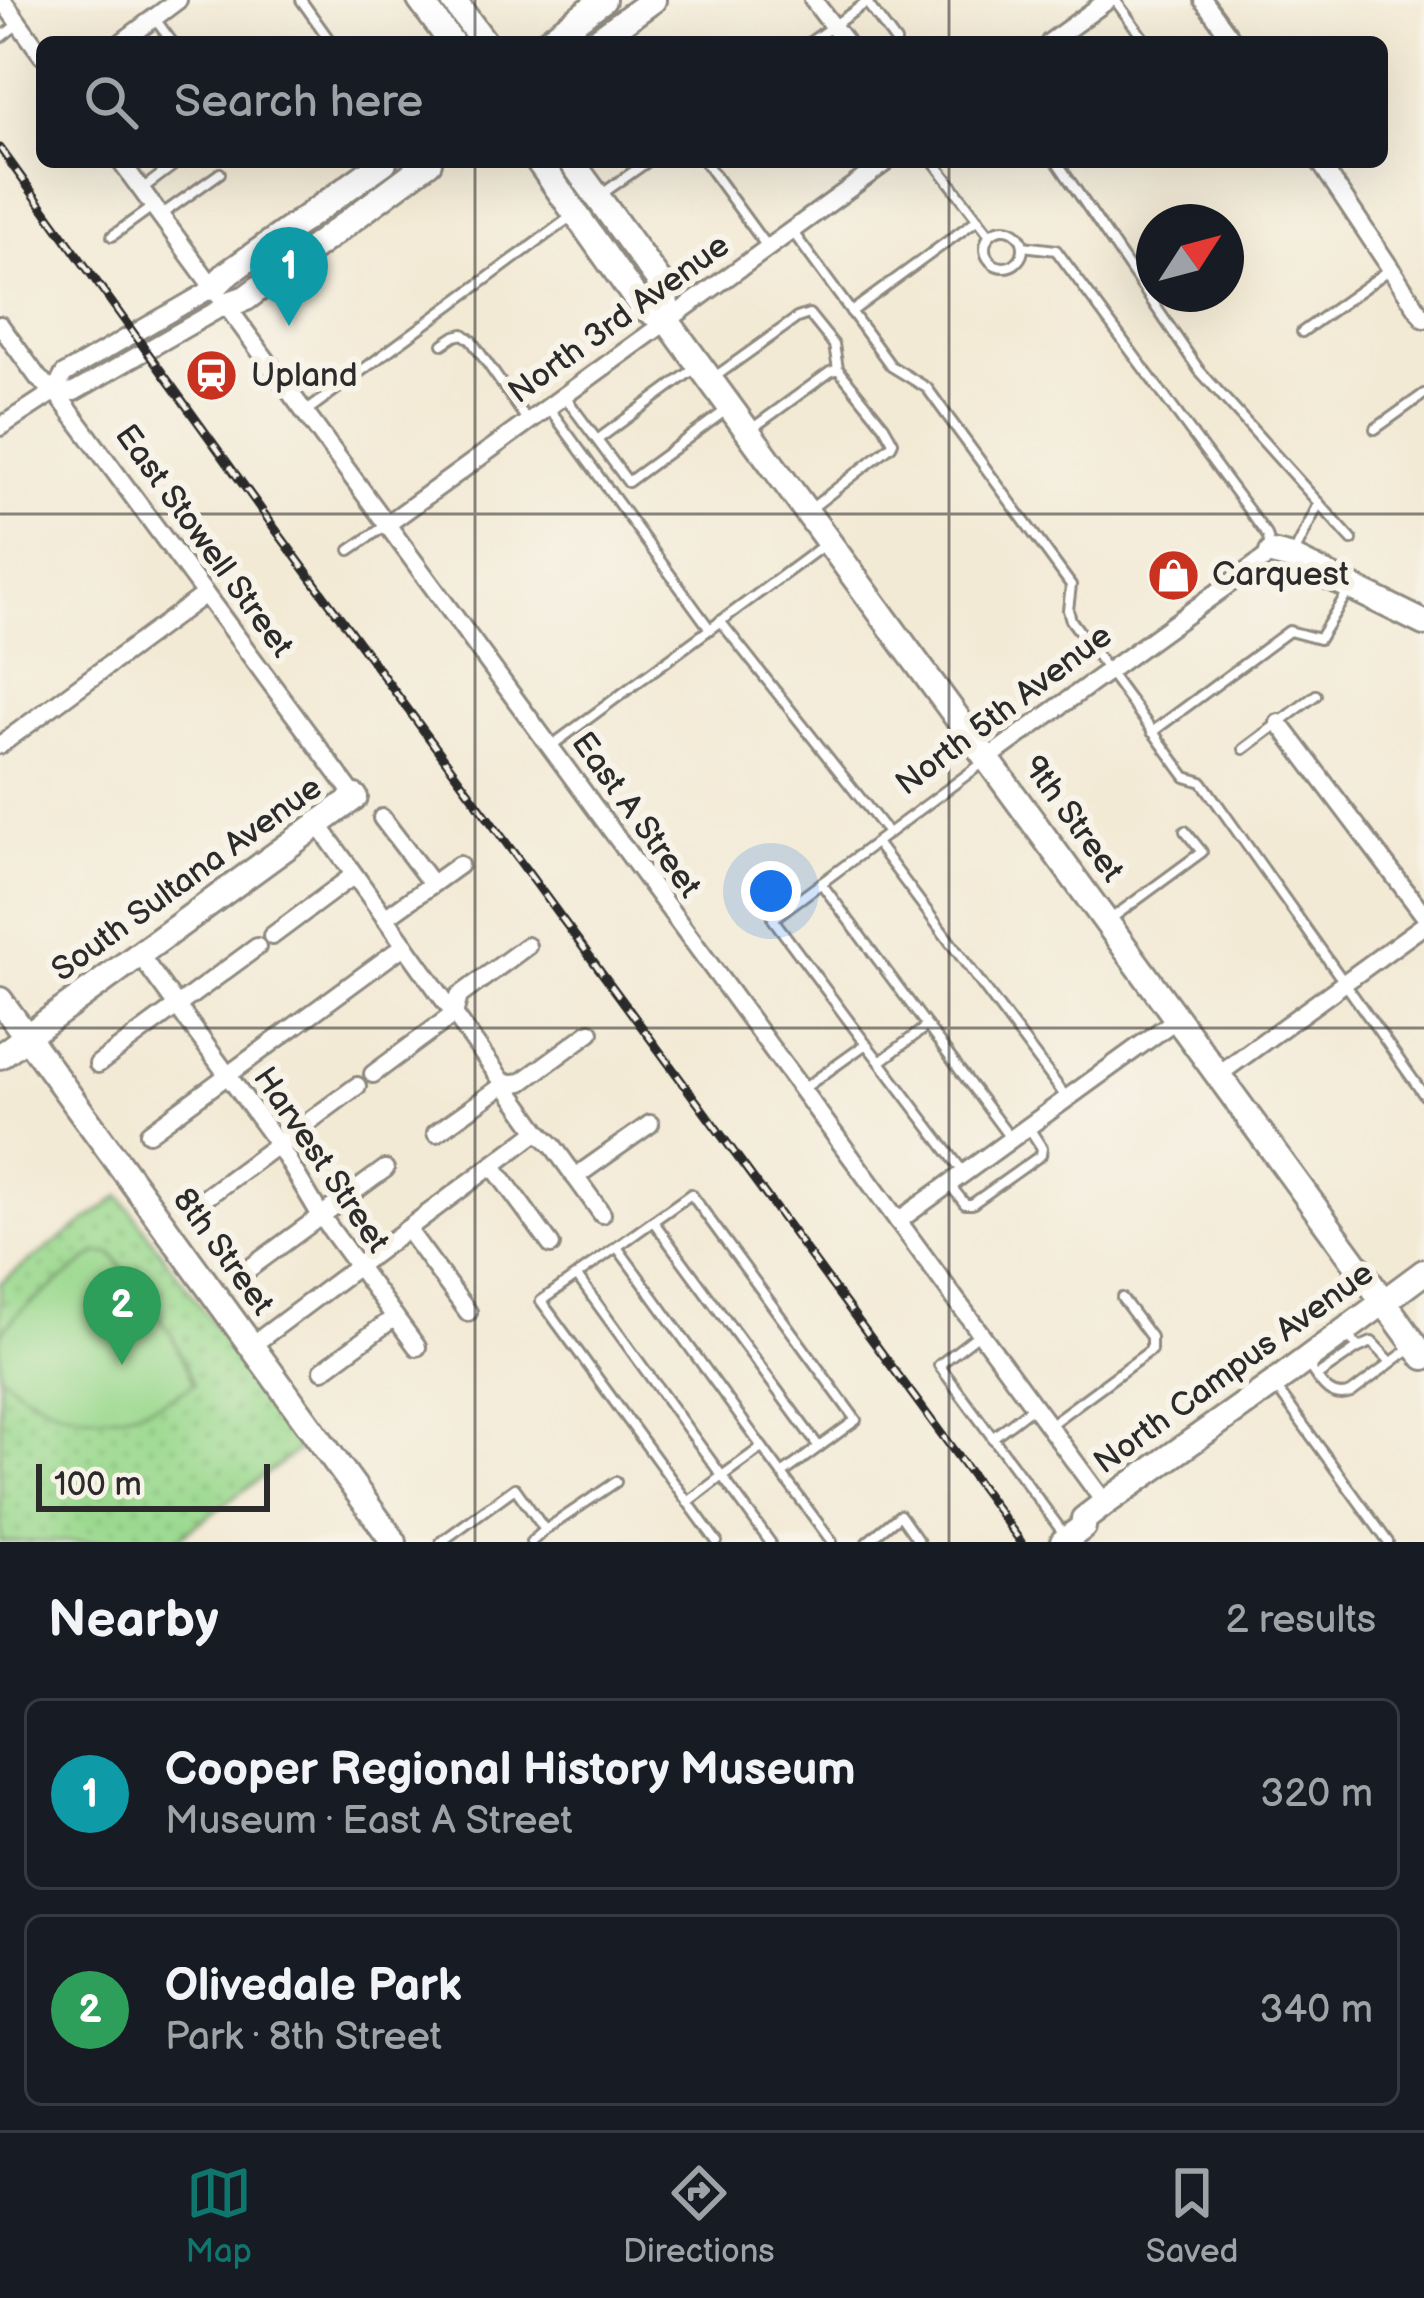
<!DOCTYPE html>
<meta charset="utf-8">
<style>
body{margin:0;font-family:"Balsamiq Sans",sans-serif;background:#242831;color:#f1f3f6}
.compass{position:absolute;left:1136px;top:204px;width:108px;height:108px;border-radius:50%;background:#171b24;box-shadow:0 12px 48px #0002;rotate:54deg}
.scale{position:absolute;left:36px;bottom:30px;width:234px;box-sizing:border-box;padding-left:12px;border:6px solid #2b2b2b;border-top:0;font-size:33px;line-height:42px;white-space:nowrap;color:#2b2b2b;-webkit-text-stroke:9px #f7f3e8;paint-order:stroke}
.you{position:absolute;left:771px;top:891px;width:42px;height:42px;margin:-30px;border:9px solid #fff;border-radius:50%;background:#1a73e8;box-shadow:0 0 0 18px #1a73e833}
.badge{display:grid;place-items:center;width:78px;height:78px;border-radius:50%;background:#0f766e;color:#fff;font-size:39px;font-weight:700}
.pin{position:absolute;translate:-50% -99px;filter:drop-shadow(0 3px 6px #0008)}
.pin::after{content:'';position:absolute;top:63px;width:42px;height:36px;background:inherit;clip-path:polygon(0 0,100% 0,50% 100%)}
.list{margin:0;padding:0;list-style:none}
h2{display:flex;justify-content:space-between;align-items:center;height:156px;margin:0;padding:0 48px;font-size:51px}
h2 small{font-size:39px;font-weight:400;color:#9ea1a6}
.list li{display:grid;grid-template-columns:78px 1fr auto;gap:36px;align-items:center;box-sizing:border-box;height:192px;margin:0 24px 24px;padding:0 24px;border:3px solid #363941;border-radius:18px}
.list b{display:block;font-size:45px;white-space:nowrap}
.list p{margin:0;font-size:39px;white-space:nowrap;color:#9ea1a6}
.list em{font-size:39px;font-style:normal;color:#9ea1a6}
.icon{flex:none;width:66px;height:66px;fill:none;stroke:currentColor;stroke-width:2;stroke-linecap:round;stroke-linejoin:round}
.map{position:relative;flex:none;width:1424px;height:1542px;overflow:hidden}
.search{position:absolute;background:#171b24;box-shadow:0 12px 48px #0002;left:36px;right:36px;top:36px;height:132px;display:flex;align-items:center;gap:30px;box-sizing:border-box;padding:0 42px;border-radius:18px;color:#9ea1a6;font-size:45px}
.sheet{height:588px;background:#171b24}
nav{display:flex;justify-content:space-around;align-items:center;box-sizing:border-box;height:168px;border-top:3px solid #363941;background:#171b24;font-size:33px;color:#9ea1a6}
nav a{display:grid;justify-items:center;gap:6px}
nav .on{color:#0f766e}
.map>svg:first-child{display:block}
</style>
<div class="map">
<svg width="1424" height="1542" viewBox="0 0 1424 1542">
<defs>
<pattern id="green-dots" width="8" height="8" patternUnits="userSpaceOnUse" patternTransform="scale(3)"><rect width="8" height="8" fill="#9bd98f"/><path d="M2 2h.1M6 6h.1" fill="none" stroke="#86ba7c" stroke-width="1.8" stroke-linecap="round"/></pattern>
</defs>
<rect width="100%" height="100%" fill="#f7f3e8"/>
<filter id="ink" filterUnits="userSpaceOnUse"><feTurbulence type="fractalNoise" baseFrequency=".00833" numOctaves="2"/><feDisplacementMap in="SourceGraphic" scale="24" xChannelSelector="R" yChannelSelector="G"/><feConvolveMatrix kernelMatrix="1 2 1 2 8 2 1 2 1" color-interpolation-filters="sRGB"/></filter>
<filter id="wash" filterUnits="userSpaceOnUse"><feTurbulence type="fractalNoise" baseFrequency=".004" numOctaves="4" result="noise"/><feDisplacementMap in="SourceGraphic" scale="48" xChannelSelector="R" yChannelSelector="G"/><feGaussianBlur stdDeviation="2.7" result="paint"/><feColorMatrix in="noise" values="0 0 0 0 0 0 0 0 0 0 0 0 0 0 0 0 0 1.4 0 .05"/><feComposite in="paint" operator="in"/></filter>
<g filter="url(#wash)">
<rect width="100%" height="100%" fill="#f3ead5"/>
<!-- green -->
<polygon fill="url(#green-dots)" stroke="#63825d" stroke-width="3" points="120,1196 303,1447 173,1542 0,1542 0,1283"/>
<!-- pitch -->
<path fill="#9bd98f" stroke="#63825d" stroke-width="3" d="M96,1253L112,1254L171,1334L194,1384C127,1428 61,1429 0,1374V1335L17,1314Z"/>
</g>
<g filter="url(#ink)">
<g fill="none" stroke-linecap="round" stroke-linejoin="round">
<defs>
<g id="lane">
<polyline points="301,0 331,42"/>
<polyline points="1115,0 1146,42"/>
<polyline points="867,3 896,42"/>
<polyline points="155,19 172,42"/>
<polyline points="0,38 18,24"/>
<polyline points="810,42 870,0"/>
<polyline points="705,162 767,247"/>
<polyline points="934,162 990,235"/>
<polyline points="1057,162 1199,370 1352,540"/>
<polyline points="142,189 178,162"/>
<polyline points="599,196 647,162"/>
<polyline points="161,215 220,173"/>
<circle cx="1004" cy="248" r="19"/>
<polyline points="792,231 891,366 927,388 1071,585 1068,610 1071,620 1186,777 1202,782 1424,1095"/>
<polyline points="112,236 152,207"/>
<polyline points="1023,246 1056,250 1267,535 1270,546"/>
<polyline points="851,312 978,219"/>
<polyline points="1302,332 1389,270"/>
<polyline points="443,344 455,336 463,334 471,340 527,420"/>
<polyline points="716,376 797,318 809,314 834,345 838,369"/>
<polyline points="565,397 628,482 725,411"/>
<polyline points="549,408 710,629"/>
<polyline points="304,413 572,216"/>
<polyline points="1375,429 1424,394"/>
<polyline points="750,430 830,372 838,369 884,426 893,442 891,446 808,511"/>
<polyline points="597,440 697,367"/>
<polyline points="350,550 385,526"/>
<polyline points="1293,556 1319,503"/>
<polyline points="720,621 888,833"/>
<polyline points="1152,732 1289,631 1319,639 1347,593"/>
<polyline points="551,746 824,545"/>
<polyline points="1244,749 1316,695"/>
<polyline points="876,843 1066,1097"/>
<polyline points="821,883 927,1026"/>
<polyline points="1108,921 1202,852 1185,831"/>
<polyline points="866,1044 773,919 984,762"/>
<polyline points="803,1089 866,1044 880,1062"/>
<polyline points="964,1173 880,1062 927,1026 1010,1138"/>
<polyline points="950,1185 965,1204 972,1204 1041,1155 1042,1148 1029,1128"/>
<polyline points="653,1221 819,1447"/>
<polyline points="617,1247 762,1447"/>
<polyline points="577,1276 722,1476 688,1502"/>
<polyline points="979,1334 939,1365 1061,1530"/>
<polyline points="1358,1348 1372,1342 1391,1362"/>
<path d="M1306,1362C1318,1378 1328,1402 1351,1393L1409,1349"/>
<polyline points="1317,1376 1358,1348 1346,1332"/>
<polyline points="1278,1390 1388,1542"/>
<polyline points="1048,1426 1151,1350 1151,1337 1122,1298"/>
<polyline points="992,1438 1034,1406"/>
<polyline points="545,1530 616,1482"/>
<polyline points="441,1542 515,1488 545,1530 531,1542"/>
<polyline points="717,1542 541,1301 691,1194 856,1420 782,1474"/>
<polyline points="770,1542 722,1476 762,1447 832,1542"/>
<polyline points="867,1542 900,1515 919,1542"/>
</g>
<g id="street">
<polyline points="2,0 42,55"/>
<polyline points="813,0 845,42"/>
<polyline points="1203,0 1234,42"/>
<polyline points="122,42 178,0"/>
<polyline points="1050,42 1108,0"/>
<polyline points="121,162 1105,1503"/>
<polyline points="1320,162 1424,319"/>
<polyline points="0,325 39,379 55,391 355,797"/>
<polyline points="55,391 74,392 226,305"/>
<polyline points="0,427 55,391 64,374 213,288"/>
<polyline points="386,525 886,162"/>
<polyline points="1279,723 1424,915"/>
<polyline points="0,745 205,594"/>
<polyline points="988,758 1272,553"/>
<polyline points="382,818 432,884"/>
<polyline points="318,824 538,1131 553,1146 602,1214"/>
<polyline points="385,918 459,865"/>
<polyline points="272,936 354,875"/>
<polyline points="139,954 278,1144 321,1216 417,1347"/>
<polyline points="98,1064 257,947"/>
<polyline points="373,1074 454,1014 459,996 527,946"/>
<polyline points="1219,1074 1424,925"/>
<polyline points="149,1133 405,945"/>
<polyline points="436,1133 505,1084 522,1082 590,1032"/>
<polyline points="493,1166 551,1245"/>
<polyline points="575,1177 650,1124"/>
<polyline points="201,1201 357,1086"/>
<polyline points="898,1221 1178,1018"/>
<polyline points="407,1229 468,1312"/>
<polyline points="243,1273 385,1169"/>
<polyline points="251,1346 538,1131"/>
<polyline points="323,1370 395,1317"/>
</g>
<g id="secondary">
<polyline points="420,0 451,42"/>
<polyline points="453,0 484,42"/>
<polyline points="546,42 603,0"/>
<polyline points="595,42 653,0"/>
<polyline points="539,162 641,306 668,322 1424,1357"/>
<polyline points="572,162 664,288 668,322"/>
<polyline points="213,288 227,274 384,162"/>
<polyline points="226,305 246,298 429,162"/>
<polyline points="1272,553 1292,558 1424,623"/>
<polyline points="0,1000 394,1542"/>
<polyline points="0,1056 355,797"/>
<polyline points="1063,1542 1083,1527 1084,1519 1105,1503 1273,1384 1424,1272"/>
</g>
</defs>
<!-- lane casing -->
<use href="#lane" stroke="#8f8a80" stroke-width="14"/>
<!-- street casing -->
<use href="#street" stroke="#8f8a80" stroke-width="22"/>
<!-- secondary casing -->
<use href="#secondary" stroke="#8f8a80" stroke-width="30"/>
<!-- lane -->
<use href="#lane" stroke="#fff" stroke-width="8"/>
<!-- street -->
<use href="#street" stroke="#fff" stroke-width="16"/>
<!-- secondary -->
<use href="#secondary" stroke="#fff" stroke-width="24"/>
<defs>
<polyline id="rail" points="0,148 278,533 1021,1542"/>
</defs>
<!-- rail casing -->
<use href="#rail" stroke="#2b2b2b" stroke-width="9"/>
<!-- rail -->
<use href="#rail" stroke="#f7f3e8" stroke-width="4.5" stroke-dasharray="14" stroke-linecap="butt"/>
</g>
</g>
<!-- grid -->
<path fill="none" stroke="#2b2b2b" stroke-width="3" stroke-opacity="0.55" d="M475,0V42M949,0V42M475,162V1542M949,162V1542M0,514H1424M0,1028H1424"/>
<!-- icons -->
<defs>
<symbol id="station-disc" viewBox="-11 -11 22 22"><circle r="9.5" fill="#c8321e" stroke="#f7f3e8"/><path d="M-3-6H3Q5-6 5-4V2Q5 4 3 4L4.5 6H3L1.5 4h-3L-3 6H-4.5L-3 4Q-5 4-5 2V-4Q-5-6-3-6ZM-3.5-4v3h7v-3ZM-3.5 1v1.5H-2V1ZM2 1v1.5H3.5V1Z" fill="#fff"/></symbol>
<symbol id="shop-disc" viewBox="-11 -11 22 22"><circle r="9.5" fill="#c8321e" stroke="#f7f3e8"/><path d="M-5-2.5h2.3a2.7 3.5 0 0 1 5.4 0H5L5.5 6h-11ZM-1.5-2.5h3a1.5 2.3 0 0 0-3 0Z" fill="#fff"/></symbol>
</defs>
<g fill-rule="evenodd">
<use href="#station-disc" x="182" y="346" width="59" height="59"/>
<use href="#shop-disc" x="1144" y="546" width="59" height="59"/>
</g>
<g text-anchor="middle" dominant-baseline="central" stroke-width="12" stroke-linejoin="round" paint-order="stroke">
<!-- street labels -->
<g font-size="33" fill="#2b2b2b" stroke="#f7f3e8">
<text transform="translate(619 319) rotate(-36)">North 3rd Avenue</text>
<text transform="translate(204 541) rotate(54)">East Stowell Street</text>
<text transform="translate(1004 710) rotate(-37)">North 5th Avenue</text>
<text transform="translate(636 815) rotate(54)">East A Street</text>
<text transform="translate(1073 819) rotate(54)">9th Street</text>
<text transform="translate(187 879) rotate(-36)">South Sultana Avenue</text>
<text transform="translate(321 1160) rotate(56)">Harvest Street</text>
<text transform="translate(223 1252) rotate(54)">8th Street</text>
<text transform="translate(1234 1368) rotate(-36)">North Campus Avenue</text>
</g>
<!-- poi labels -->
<g font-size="33" fill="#2b2b2b" stroke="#f7f3e8" text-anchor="start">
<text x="251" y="376">Upland</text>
<text x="1212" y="575">Carquest</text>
</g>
</g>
</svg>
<svg class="compass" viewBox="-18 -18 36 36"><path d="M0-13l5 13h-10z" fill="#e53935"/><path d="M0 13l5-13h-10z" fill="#9ea1a6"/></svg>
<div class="scale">100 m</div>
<div class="you"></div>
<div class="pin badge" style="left:289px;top:326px;background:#0f9aa8">1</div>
<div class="pin badge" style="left:122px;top:1365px;background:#2e9e5b">2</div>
<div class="search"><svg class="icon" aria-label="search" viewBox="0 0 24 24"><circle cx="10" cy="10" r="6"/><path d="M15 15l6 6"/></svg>Search here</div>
</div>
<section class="sheet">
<h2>Nearby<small>2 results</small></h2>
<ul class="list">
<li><span class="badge" style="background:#0f9aa8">1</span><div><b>Cooper Regional History Museum</b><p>Museum · East A Street</p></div><em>320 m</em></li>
<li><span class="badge" style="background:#2e9e5b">2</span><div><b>Olivedale Park</b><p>Park · 8th Street</p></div><em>340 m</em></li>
</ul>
</section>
<nav>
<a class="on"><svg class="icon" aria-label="map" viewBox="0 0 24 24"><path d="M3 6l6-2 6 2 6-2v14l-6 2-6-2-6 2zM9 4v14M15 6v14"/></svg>Map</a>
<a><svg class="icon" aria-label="directions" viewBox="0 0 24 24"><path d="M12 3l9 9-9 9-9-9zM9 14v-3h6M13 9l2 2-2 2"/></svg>Directions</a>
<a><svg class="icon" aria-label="saved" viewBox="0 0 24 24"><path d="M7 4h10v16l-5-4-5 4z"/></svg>Saved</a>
</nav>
